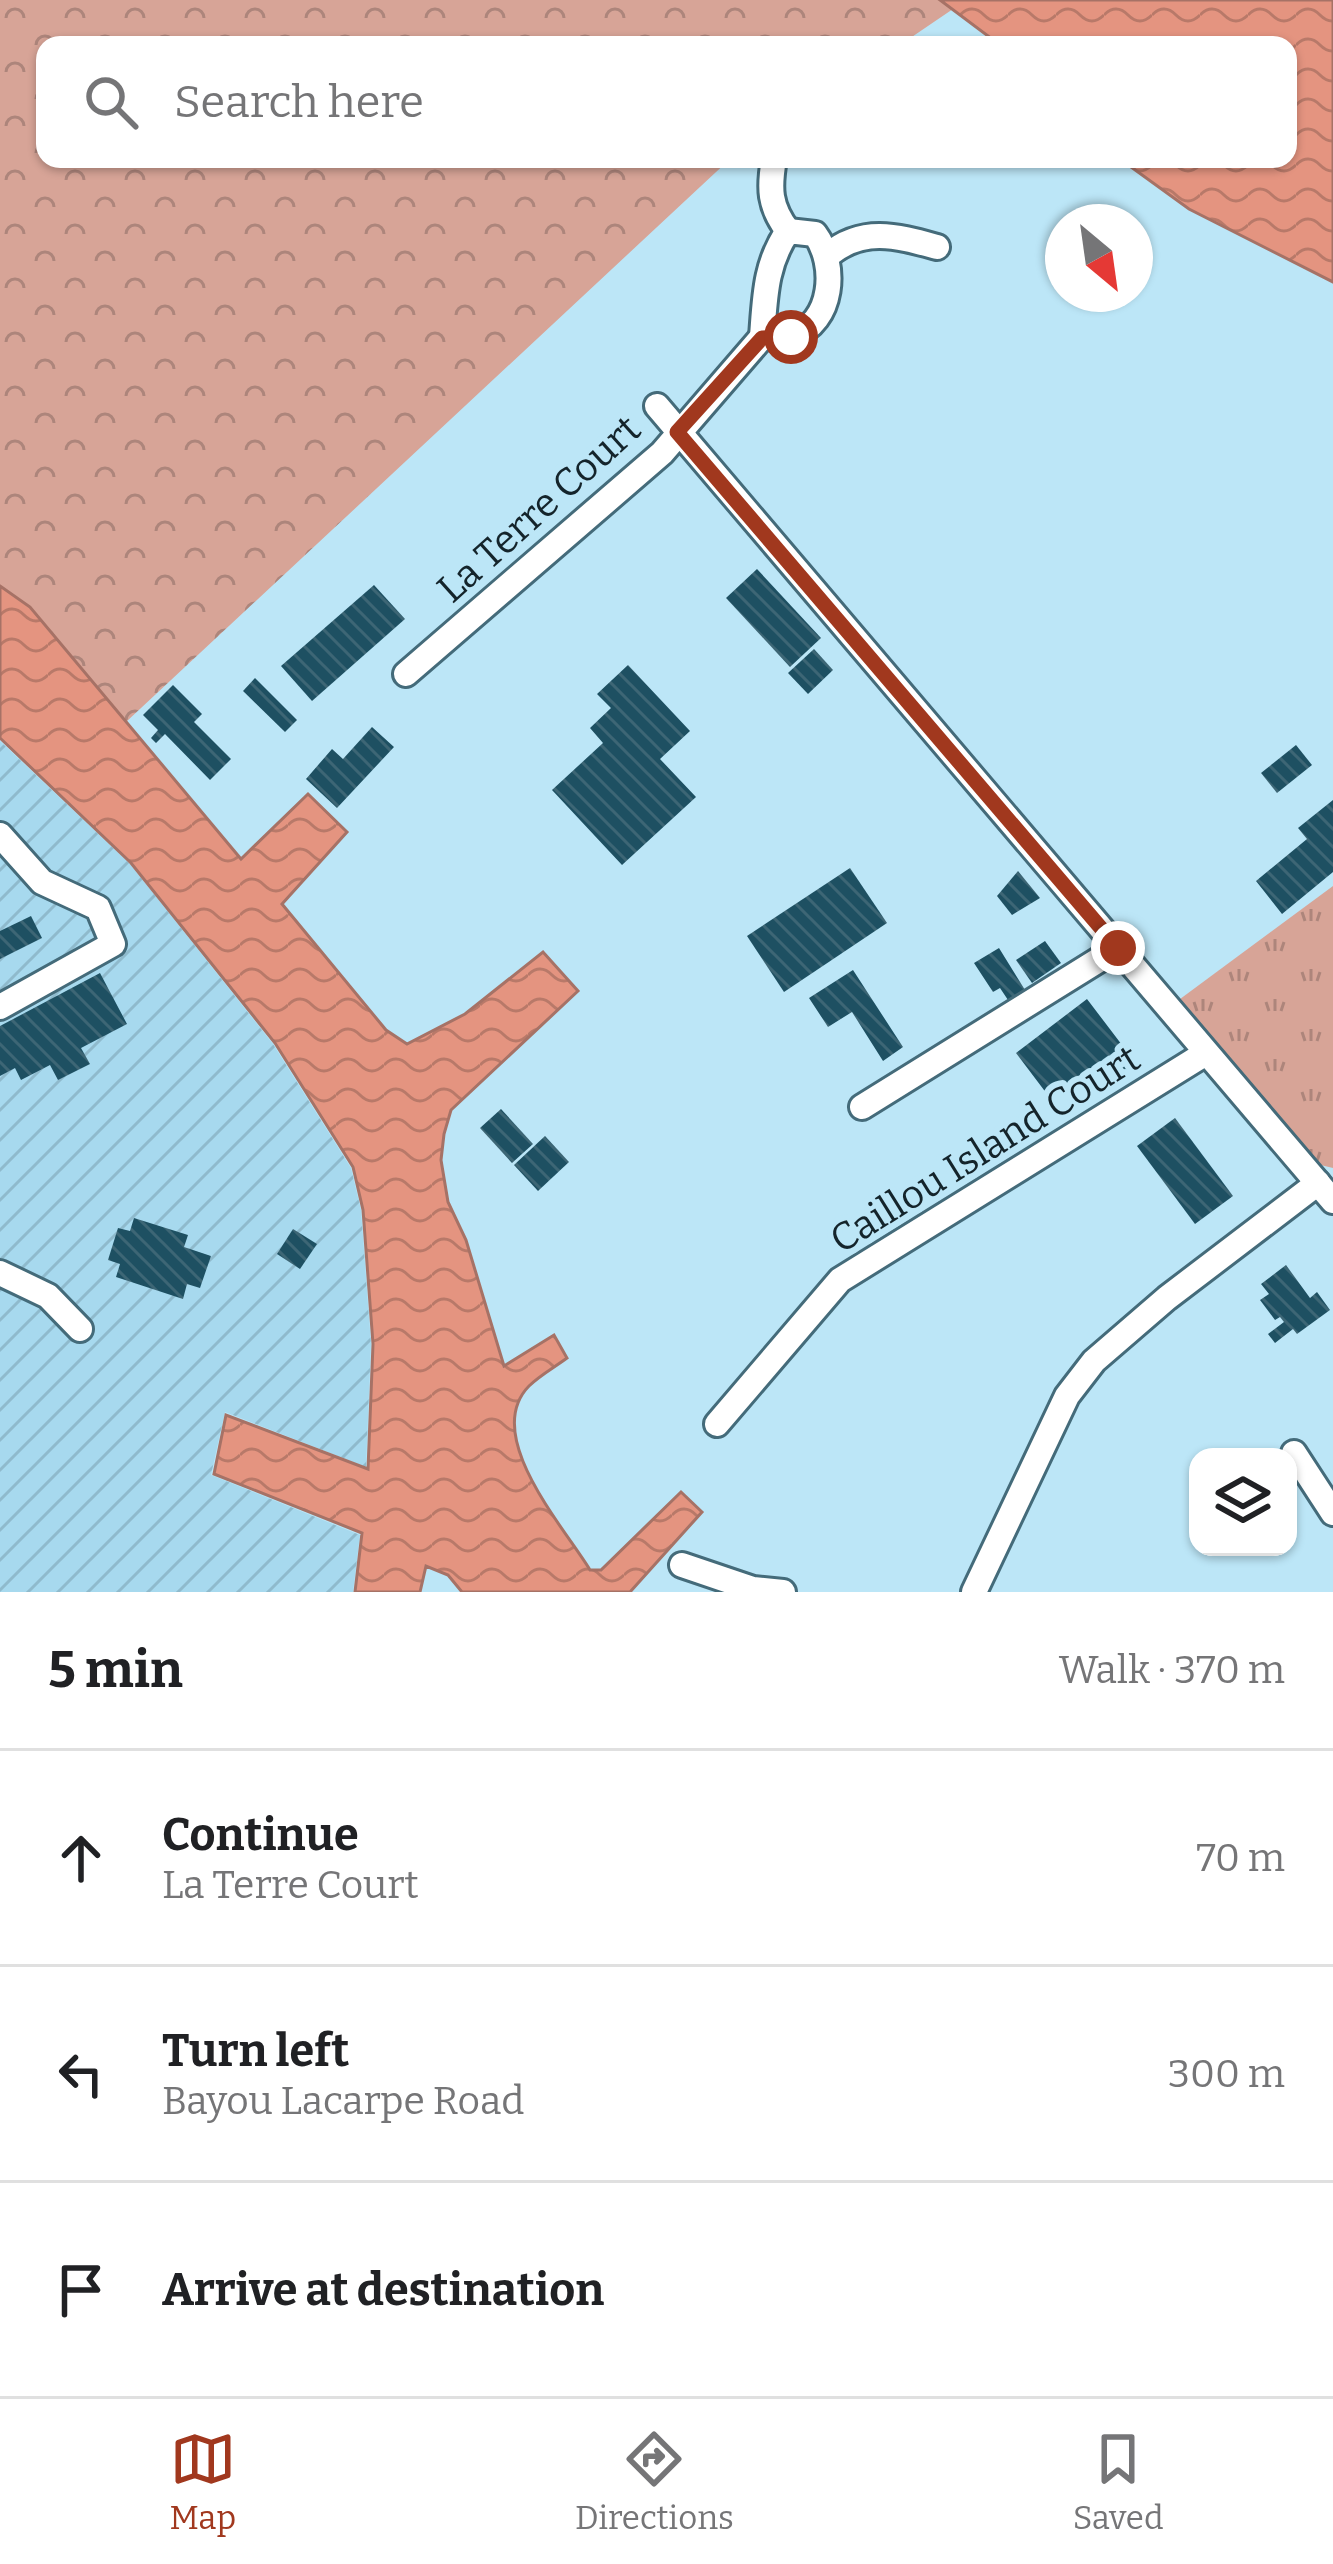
<!DOCTYPE html>
<meta charset="utf-8">
<style>
body{margin:0;font-family:Bitter,serif;background:#f2f2f2;color:#202124}
.controls{position:absolute;right:36px;bottom:36px;display:grid;overflow:hidden;border-radius:24px;box-shadow:0 3px 9px #0004}
.controls button{width:108px;height:108px;display:grid;place-items:center;padding:0;border:0;border-bottom:3px solid #e0e0e0;background:#fff;color:#202124;font:60px sans-serif}
.compass{position:absolute;left:1045px;top:204px;width:108px;height:108px;border-radius:50%;background:#fff;box-shadow:0 3px 9px #0004;rotate:151deg}
.stop{position:absolute;width:36px;height:36px;margin:-27px;border:9px solid #a1381e;border-radius:50%;background:#fff}
.stop.end{background:#a1381e;border-color:#fff;box-shadow:0 3px 12px #0008}
.list{margin:0;padding:0;list-style:none}
h2{display:flex;justify-content:space-between;align-items:center;height:156px;margin:0;padding:0 48px;font-size:51px}
h2 small{font-size:39px;font-weight:400;color:#757577}
.list li{display:grid;grid-template-columns:78px 1fr auto;gap:36px;align-items:center;box-sizing:border-box;height:216px;padding:0 48px;border-top:3px solid #e0e0e0}
.list b{display:block;font-size:45px;white-space:nowrap}
.list p{margin:0;font-size:39px;white-space:nowrap;color:#757577}
.list em{font-size:39px;font-style:normal;color:#757577}
.icon{flex:none;width:66px;height:66px;fill:none;stroke:currentColor;stroke-width:2;stroke-linecap:round;stroke-linejoin:round}
.map{position:relative;flex:none;width:1333px;height:1592px;overflow:hidden}
.search{position:absolute;background:#fff;box-shadow:0 3px 9px #0004;left:36px;right:36px;top:36px;height:132px;display:flex;align-items:center;gap:30px;box-sizing:border-box;padding:0 42px;border-radius:24px;color:#757577;font-size:45px}
.sheet{height:804px;background:#fff}
nav{display:flex;justify-content:space-around;align-items:center;box-sizing:border-box;height:168px;border-top:3px solid #e0e0e0;background:#fff;font-size:33px;color:#757577}
nav a{display:grid;justify-items:center;gap:6px}
nav .on{color:#a1381e}
.map>svg:first-child{display:block}
</style>
<div class="map">
<svg width="1333" height="1592" viewBox="0 0 1333 1592">
<defs>
<pattern id="industrial-furrows" width="10" height="10" patternUnits="userSpaceOnUse" patternTransform="scale(3)"><rect width="10" height="10" fill="#a7d9ee"/><path d="M-1 1l2-2M0 10L10 0M9 11l2-2" fill="none" stroke="#8fbacc"/></pattern>
<pattern id="grass-tufts" width="24" height="20" patternUnits="userSpaceOnUse" patternTransform="scale(3)"><rect width="24" height="20" fill="#d7a497"/><path d="M3 7l-1-3M5 7V3M7 7l1-3M15 17l-1-3M17 17v-4M19 17l1-3" fill="none" stroke="#ad857b"/></pattern>
<pattern id="forest-crowns" width="20" height="18" patternUnits="userSpaceOnUse" patternTransform="scale(3)"><rect width="20" height="18" fill="#d7a497"/><path d="M2 6a3 3 0 1 1 6 0M12 15a3 3 0 1 1 6 0" fill="none" stroke="#ad857b"/></pattern>
<pattern id="water-waves" width="16" height="10" patternUnits="userSpaceOnUse" patternTransform="scale(3)"><rect width="16" height="10" fill="#e49480"/><path d="M0 5q4-4 8 0t8 0" fill="none" stroke="#b87969"/></pattern>
<pattern id="building-back-hatch" width="6" height="6" patternUnits="userSpaceOnUse" patternTransform="scale(3)"><rect width="6" height="6" fill="#1e5062"/><path d="M-1 5l2 2M0 0l6 6M5-1l2 2" fill="none" stroke="#3d6675"/></pattern>
</defs>
<rect width="100%" height="100%" fill="#bce6f7"/>
<!-- industrial -->
<polygon fill="url(#industrial-furrows)" points="0,741 130,864 273,1044 351,1168 361,1210 371,1344 366,1467 225,1412 211,1475 360,1535 353,1592 0,1592"/>
<!-- grass -->
<polygon fill="url(#grass-tufts)" points="1333,886 1333,1168 1312,1163 1176,1002"/>
<!-- forest -->
<polygon fill="url(#forest-crowns)" points="0,0 940,0 953,9 900,45 45,45 45,159 730,159 126,722 30,607 0,586"/>
<!-- water -->
<g fill="url(#water-waves)" stroke="#a67266" stroke-width="3">
<polygon points="940,0 1333,0 1333,282 1189,209 1120,159 1288,159 1288,45 1000,45"/>
<path d="M0,586L30,607L241,859L308,794L347,832L282,904L386,1030L407,1044L465,1014L543,952L578,991L451,1110L444,1134L441,1160L448,1202L466,1240L504,1366L554,1335L567,1358C555,1367 540,1375 529,1386C481,1435 564,1527 590,1570H601L681,1492L702,1512L630,1592H462L448,1575L426,1566L420,1592H355L362,1533L214,1474L226,1415L368,1469L373,1344L363,1210L353,1167L275,1043L131,863L0,738Z"/>
</g>
<!-- building -->
<g fill="url(#building-back-hatch)">
<polygon points="757,569 821,638 790,667 726,598"/>
<polygon points="374,585 405,619 312,701 281,666"/>
<polygon points="814,649 833,670 808,694 788,673"/>
<polygon points="628,665 690,731 660,759 696,797 622,865 552,790 603,743 590,728 611,708 597,694"/>
<polygon points="255,678 297,720 285,732 243,691"/>
<polygon points="173,685 202,714 194,722 231,759 210,780 165,734 156,743 151,738 158,730 143,715"/>
<polygon points="372,727 394,747 337,808 306,779 332,749 343,759"/>
<polygon points="1296,745 1312,765 1277,793 1261,773"/>
<polygon points="1333,800 1333,872 1282,914 1256,881 1307,839 1298,828"/>
<polygon points="850,868 887,923 784,992 747,936"/>
<polygon points="1018,871 1040,898 1012,915 997,896"/>
<polygon points="31,916 42,938 0,959 0,931"/>
<polygon points="1045,941 1061,963 1032,983 1016,960"/>
<polygon points="999,948 1025,990 1008,1000 1000,988 993,992 974,963"/>
<polygon points="853,970 903,1047 883,1061 852,1012 828,1027 809,998"/>
<polygon points="100,973 127,1024 81,1048 90,1064 58,1080 50,1065 21,1080 15,1068 0,1076 0,1026"/>
<polygon points="1087,999 1138,1066 1099,1095 1083,1073 1050,1098 1016,1053"/>
<polygon points="501,1109 533,1144 512,1163 480,1128"/>
<polygon points="1175,1118 1233,1196 1195,1224 1137,1146"/>
<polygon points="545,1136 569,1162 538,1191 514,1165"/>
<polygon points="134,1218 188,1235 184,1247 211,1256 200,1288 187,1284 183,1299 116,1277 120,1264 108,1260 118,1228 130,1231"/>
<polygon points="293,1229 317,1244 300,1269 277,1254"/>
<polygon points="1286,1265 1310,1298 1317,1292 1330,1310 1297,1334 1293,1329 1275,1343 1268,1334 1284,1322 1280,1317 1275,1320 1260,1300 1269,1294 1261,1284"/>
</g>
<g fill="none" stroke-linecap="round" stroke-linejoin="round">
<defs>
<g id="minor">
<path d="M774,159C769,188 769,206 788,231"/>
<path d="M788,231L815,234C837,264 834,322 792,336C784,339 771,337 762,337C765,298 765,264 788,231Z"/>
<path d="M828,255C863,226 897,236 937,247"/>
<polyline points="657,406 1333,1201"/>
<polyline points="406,674 662,453 762,337"/>
<polyline points="0,835 42,882 98,908 113,944 0,1007"/>
<polyline points="862,1107 1118,948"/>
<polyline points="0,1273 48,1296 80,1329"/>
<polyline points="717,1424 840,1280 1206,1053"/>
<polyline points="1294,1453 1333,1513"/>
<polyline points="682,1565 753,1589 783,1592"/>
<polyline points="974,1592 1067,1396 1094,1361 1167,1298 1318,1183"/>
</g>
</defs>
<!-- minor casing -->
<use href="#minor" stroke="#446b7a" stroke-width="30"/>
<!-- minor -->
<use href="#minor" stroke="#fff" stroke-width="24"/>
</g>
<g fill="none" stroke-linecap="round" stroke-linejoin="round">
<!-- route -->
<polyline stroke="#a1381e" stroke-width="15" points="791,337 762,338 677,432 1118,948"/>
</g>
<g text-anchor="middle" dominant-baseline="central" stroke-width="12" stroke-linejoin="round" paint-order="stroke">
<!-- street labels -->
<g font-size="39" fill="#14242b" stroke="#bce6f7">
<text transform="translate(539 509) rotate(-42)">La Terre Court</text>
<text transform="translate(985 1149) rotate(-32)">Caillou Island Court</text>
</g>
</g>
</svg>
<div class="controls">
<button><svg class="icon" aria-label="layers" viewBox="0 0 24 24"><path d="M12 4l9 5-9 5-9-5zM3 14l9 5 9-5"/></svg></button>
</div>
<svg class="compass" viewBox="-18 -18 36 36"><path d="M0-13l5 13h-10z" fill="#e53935"/><path d="M0 13l5-13h-10z" fill="#757577"/></svg>
<div class="stop" style="left:791px;top:337px"></div>
<div class="stop end" style="left:1118px;top:948px"></div>
<div class="search"><svg class="icon" aria-label="search" viewBox="0 0 24 24"><circle cx="10" cy="10" r="6"/><path d="M15 15l6 6"/></svg>Search here</div>
</div>
<section class="sheet">
<h2>5 min<small>Walk · 370 m</small></h2>
<ul class="list">
<li><svg class="icon" aria-label="ahead" viewBox="0 0 24 24"><path d="M12 20V5M6 11l6-6 6 6"/></svg><div><b>Continue</b><p>La Terre Court</p></div><em>70 m</em></li>
<li><svg class="icon" aria-label="left" viewBox="0 0 24 24"><path d="M17 20v-9H6M10 6l-5 5 5 5"/></svg><div><b>Turn left</b><p>Bayou Lacarpe Road</p></div><em>300 m</em></li>
<li><svg class="icon" aria-label="arrive" viewBox="0 0 24 24"><path d="M6 21V4h12l-3 4 3 4H6"/></svg><div><b>Arrive at destination</b></div></li>
</ul>
</section>
<nav>
<a class="on"><svg class="icon" aria-label="map" viewBox="0 0 24 24"><path d="M3 6l6-2 6 2 6-2v14l-6 2-6-2-6 2zM9 4v14M15 6v14"/></svg>Map</a>
<a><svg class="icon" aria-label="directions" viewBox="0 0 24 24"><path d="M12 3l9 9-9 9-9-9zM9 14v-3h6M13 9l2 2-2 2"/></svg>Directions</a>
<a><svg class="icon" aria-label="saved" viewBox="0 0 24 24"><path d="M7 4h10v16l-5-4-5 4z"/></svg>Saved</a>
</nav>
